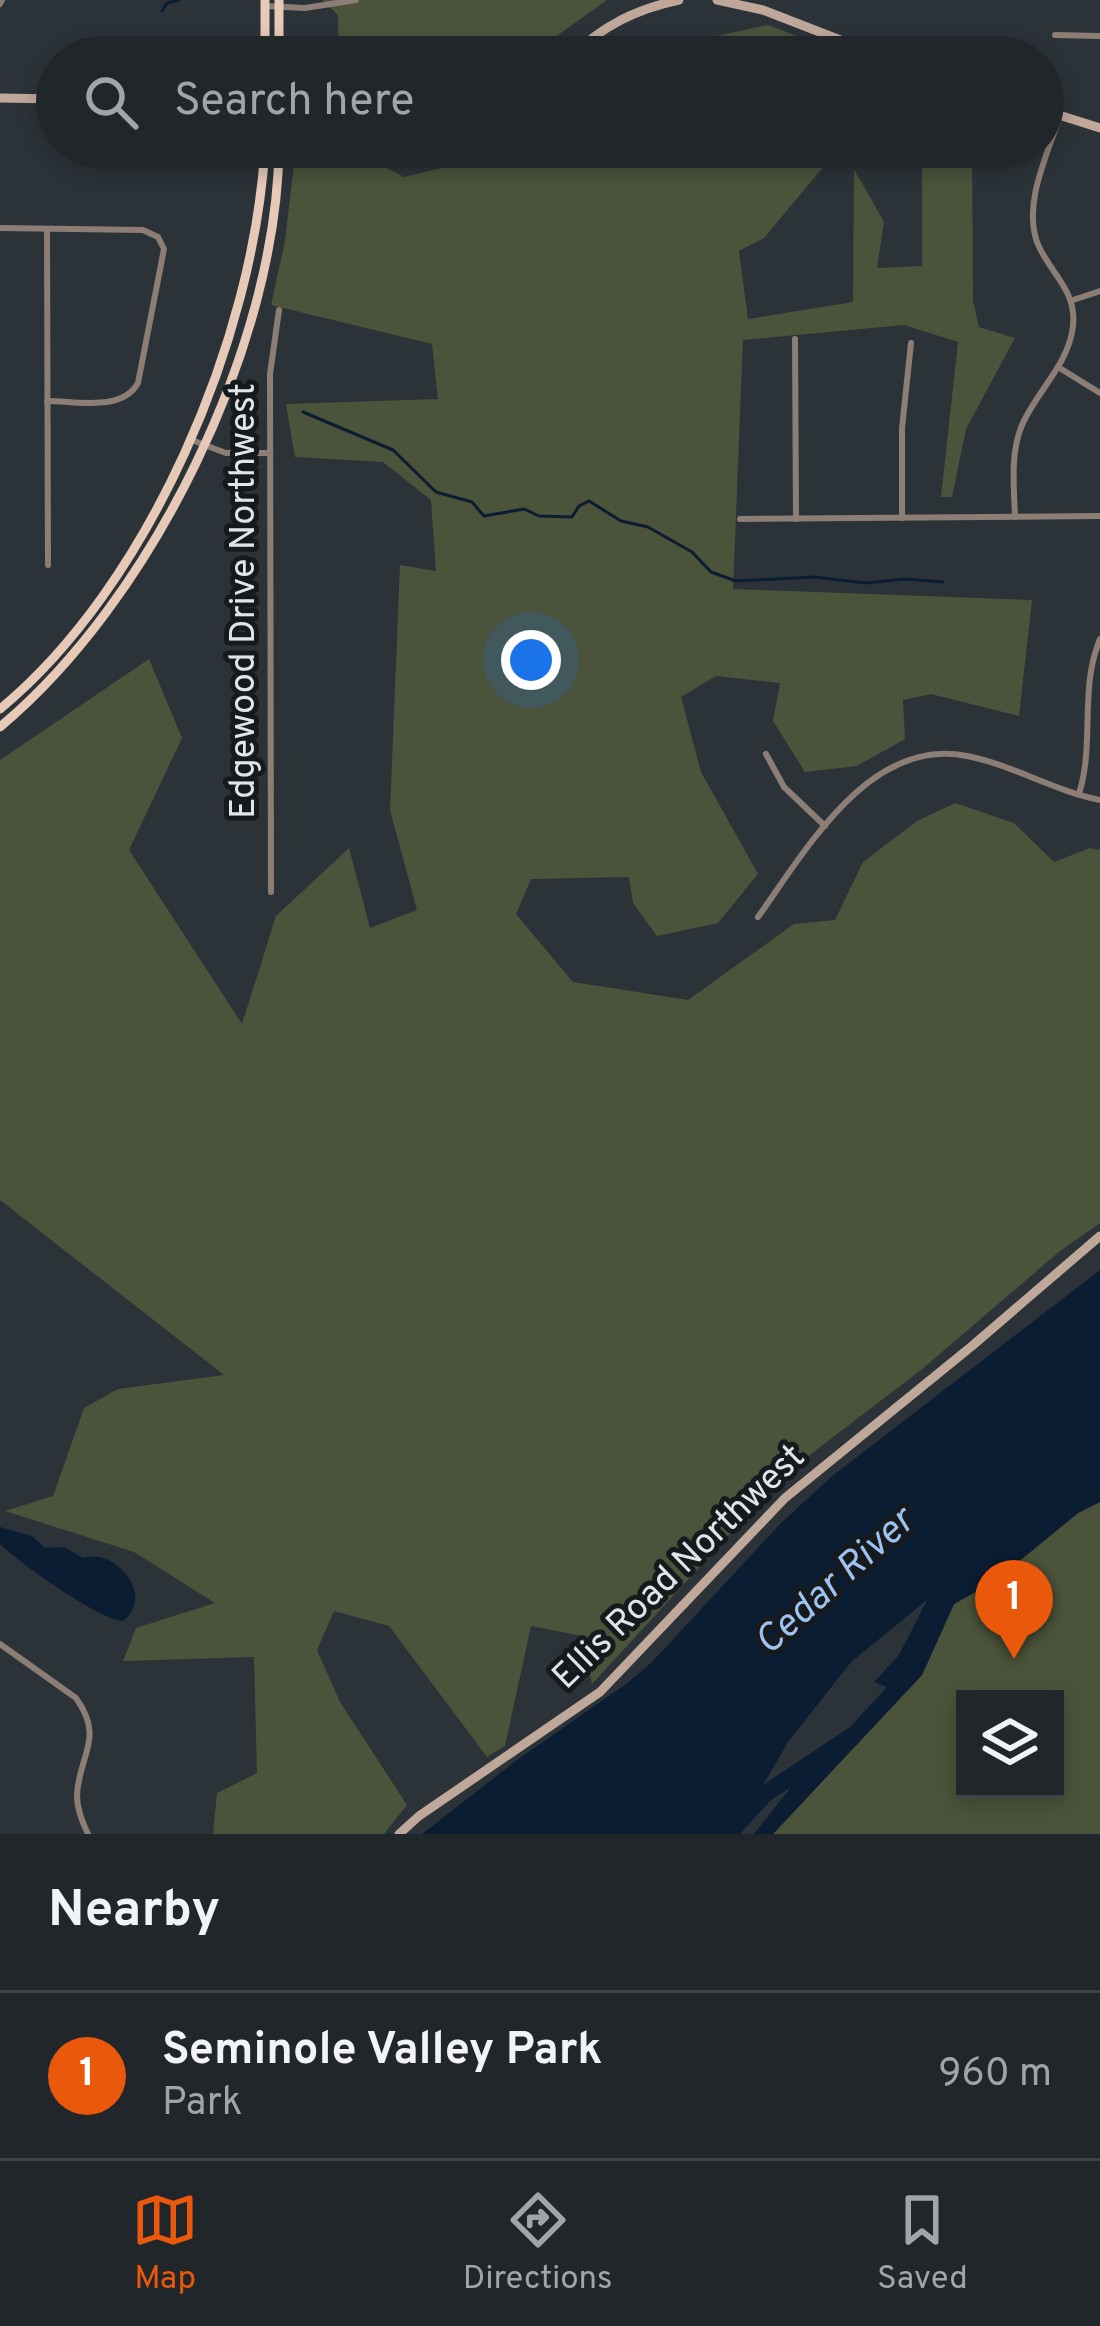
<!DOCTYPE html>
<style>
body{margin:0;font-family:Overpass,sans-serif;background:#292e32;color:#f1f3f6}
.controls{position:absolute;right:36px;bottom:36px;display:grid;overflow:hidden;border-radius:0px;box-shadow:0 6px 18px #0003}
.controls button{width:108px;height:108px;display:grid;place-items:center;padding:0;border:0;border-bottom:3px solid #3e4347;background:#21262a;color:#f1f3f6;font:60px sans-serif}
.you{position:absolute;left:531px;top:660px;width:42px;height:42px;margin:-30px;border:9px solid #fff;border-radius:50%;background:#1a73e8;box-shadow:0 0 0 18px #1a73e833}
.badge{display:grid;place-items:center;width:78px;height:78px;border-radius:50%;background:#ea580c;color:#fff;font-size:39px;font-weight:700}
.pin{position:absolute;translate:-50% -99px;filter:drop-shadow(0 3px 6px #0008)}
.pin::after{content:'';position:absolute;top:63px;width:42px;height:36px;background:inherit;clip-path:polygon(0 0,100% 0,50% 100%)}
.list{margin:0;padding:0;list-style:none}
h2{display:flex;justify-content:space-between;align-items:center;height:156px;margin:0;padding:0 48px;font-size:51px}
h2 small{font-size:39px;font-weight:400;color:#a2a5a8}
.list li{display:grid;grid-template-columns:78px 1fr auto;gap:36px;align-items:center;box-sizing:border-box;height:168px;padding:0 48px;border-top:3px solid #3e4347}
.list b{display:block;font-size:45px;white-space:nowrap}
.list p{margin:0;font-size:39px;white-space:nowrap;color:#a2a5a8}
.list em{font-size:39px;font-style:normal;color:#a2a5a8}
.icon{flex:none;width:66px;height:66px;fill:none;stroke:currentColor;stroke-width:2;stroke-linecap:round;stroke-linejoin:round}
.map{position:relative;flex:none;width:1100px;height:1834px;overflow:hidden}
.search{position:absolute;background:#21262a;box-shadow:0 6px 18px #0003;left:36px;right:36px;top:36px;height:132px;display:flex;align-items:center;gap:30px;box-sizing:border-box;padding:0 42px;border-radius:66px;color:#a2a5a8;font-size:45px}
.sheet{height:324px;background:#21262a}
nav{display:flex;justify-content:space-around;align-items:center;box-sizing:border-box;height:168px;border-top:3px solid #3e4347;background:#21262a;font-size:33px;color:#a2a5a8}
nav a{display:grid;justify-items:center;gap:6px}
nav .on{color:#ea580c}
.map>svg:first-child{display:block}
</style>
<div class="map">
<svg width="1100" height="1834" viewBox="0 0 1100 1834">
<rect width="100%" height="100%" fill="#2c3338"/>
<!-- green -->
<g fill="#4b533b" fill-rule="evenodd">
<polygon points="322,0 607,0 527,57 339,57 338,15"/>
<polygon points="768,25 825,47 824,57 711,57 712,37"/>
<polygon points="665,38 666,57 601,57 622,40"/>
<path d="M296,147C338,147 368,157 404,177L476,160L491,147H823L825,165L764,238L739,251L748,319L853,302L854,169L884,222L877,268L922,266V147H972L973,301L979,327L1015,338L966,429L952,497H941L958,342L904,325L743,340L733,589L1032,600L1019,716L931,694L903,700L905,739L857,766L805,772L773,721L780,683L716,676L681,697L701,772L758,874L718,923L657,936L633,903L629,877L531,879L516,914L573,982L688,1000L794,924L835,920L863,862L917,821L955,803L1014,823L1054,862L1090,848L1100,850V1223L1060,1251L921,1370L786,1473L592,1684L582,1636L531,1626L505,1746L487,1757L389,1626L334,1611L317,1650L340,1702L407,1805L384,1834H213L217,1793L257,1773L254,1657L123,1661L136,1628L215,1603L134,1552L5,1511L53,1496L84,1408L118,1389L224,1375L0,1200V760L149,659L182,738L129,850L242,1024L276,916L349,848L370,928L417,910L390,810L400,565L436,571L431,500L383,462L295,457L286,404L438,399L432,344L271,305L285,241Z"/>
<path d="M1100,1502V1834H773L922,1675L954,1604L995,1581L1078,1513ZM965,1699H1055V1789H965Z"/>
</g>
<!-- water -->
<g fill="#0b1d32" fill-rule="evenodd">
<path d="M1100,1270V1502L1078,1513L995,1581L954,1604L922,1675L773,1834H754L791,1787L770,1801L740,1834H422L517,1760L626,1684L652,1662L780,1524L831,1477ZM927,1600L899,1655L874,1682L887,1687L850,1727L763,1785L788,1742L851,1662Z"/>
<path d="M0,1527L32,1536L45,1548L64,1547L83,1558C116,1547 156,1597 123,1621C101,1621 18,1562 0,1544Z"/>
</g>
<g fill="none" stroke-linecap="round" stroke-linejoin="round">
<!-- stream -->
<g stroke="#0b1d32" stroke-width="3">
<polyline points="162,11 167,3 179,0"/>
<polyline points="303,412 393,450 436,492 472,502 484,516 524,509 539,516 572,517 579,506 589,501 621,521 648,527 692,552 711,572 736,581 814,577 865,583 905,579 943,582"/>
</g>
<!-- street -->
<g stroke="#8c7d75" stroke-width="6">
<polyline points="0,4 2,0"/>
<polyline points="264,6 305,8 356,0"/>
<polyline points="1055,35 1100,36"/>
<path d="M0,228L143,230L158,237L164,249L138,383C122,412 77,401 47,401"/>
<polyline points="47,229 48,565"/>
<polyline points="1073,300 1100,291"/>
<polyline points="795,339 796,519"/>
<polyline points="1058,367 1100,393"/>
<polyline points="189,439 226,453 270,453"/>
<path d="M1015,517C1014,487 1010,453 1022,425C1037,391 1069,364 1073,326C1077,289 1049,273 1037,242C1023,202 1048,154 1060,115"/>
<polyline points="902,518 902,428 911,343"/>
<polyline points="740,519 1100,516"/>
<polyline points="766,754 784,787 825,826"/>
<path d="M1079,794C1095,743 1079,689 1100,639"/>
<polyline points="271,892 270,374 279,310"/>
<path d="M758,917C806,850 870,736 967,756C1013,765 1054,791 1100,800"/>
<path d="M0,1644L76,1698C105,1739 79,1754 77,1795C77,1809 82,1821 88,1834"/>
</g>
<!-- secondary -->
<g stroke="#bfa89a" stroke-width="9">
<polyline points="717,0 763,10 884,57"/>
<path d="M571,57C602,26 636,9 679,0"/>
<polyline points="0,98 57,99"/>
<polyline points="1043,110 1100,128"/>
<polyline points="399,1834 419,1816 600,1692 785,1498 972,1346 1100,1236"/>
</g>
<!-- primary -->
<g stroke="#e6c9b7" stroke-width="9">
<polyline points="265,0 265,57"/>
<polyline points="279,0 279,57"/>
<path d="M0,709C150,585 254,338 265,147"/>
<path d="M0,727C152,600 277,345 279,147"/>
</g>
</g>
<g text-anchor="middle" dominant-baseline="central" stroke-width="10" stroke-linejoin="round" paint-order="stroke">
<!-- street labels -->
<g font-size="36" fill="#e1e5e9" stroke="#171a1d">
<text transform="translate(245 601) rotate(-90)">Edgewood Drive Northwest</text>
<text transform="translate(680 1568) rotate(-44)">Ellis Road Northwest</text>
</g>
<!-- water labels -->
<g font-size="39" font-style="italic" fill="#9dc2f1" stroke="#171a1d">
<text transform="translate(836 1583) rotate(-42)">Cedar River</text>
</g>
</g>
</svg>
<div class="controls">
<button><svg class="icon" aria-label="layers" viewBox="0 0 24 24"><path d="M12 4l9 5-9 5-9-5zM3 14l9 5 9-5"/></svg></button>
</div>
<div class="you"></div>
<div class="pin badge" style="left:1014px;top:1659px">1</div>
<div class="search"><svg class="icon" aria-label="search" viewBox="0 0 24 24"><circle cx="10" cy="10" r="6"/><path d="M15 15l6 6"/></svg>Search here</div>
</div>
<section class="sheet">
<h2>Nearby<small></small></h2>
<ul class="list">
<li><span class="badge">1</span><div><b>Seminole Valley Park</b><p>Park</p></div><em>960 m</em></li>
</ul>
</section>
<nav>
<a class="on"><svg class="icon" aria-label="map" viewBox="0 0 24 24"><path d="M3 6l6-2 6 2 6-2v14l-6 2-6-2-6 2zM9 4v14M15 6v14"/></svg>Map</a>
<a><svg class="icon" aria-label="directions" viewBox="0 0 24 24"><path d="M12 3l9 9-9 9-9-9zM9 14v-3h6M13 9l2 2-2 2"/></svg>Directions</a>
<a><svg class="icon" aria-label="saved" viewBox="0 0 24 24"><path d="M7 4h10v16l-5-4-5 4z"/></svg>Saved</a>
</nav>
